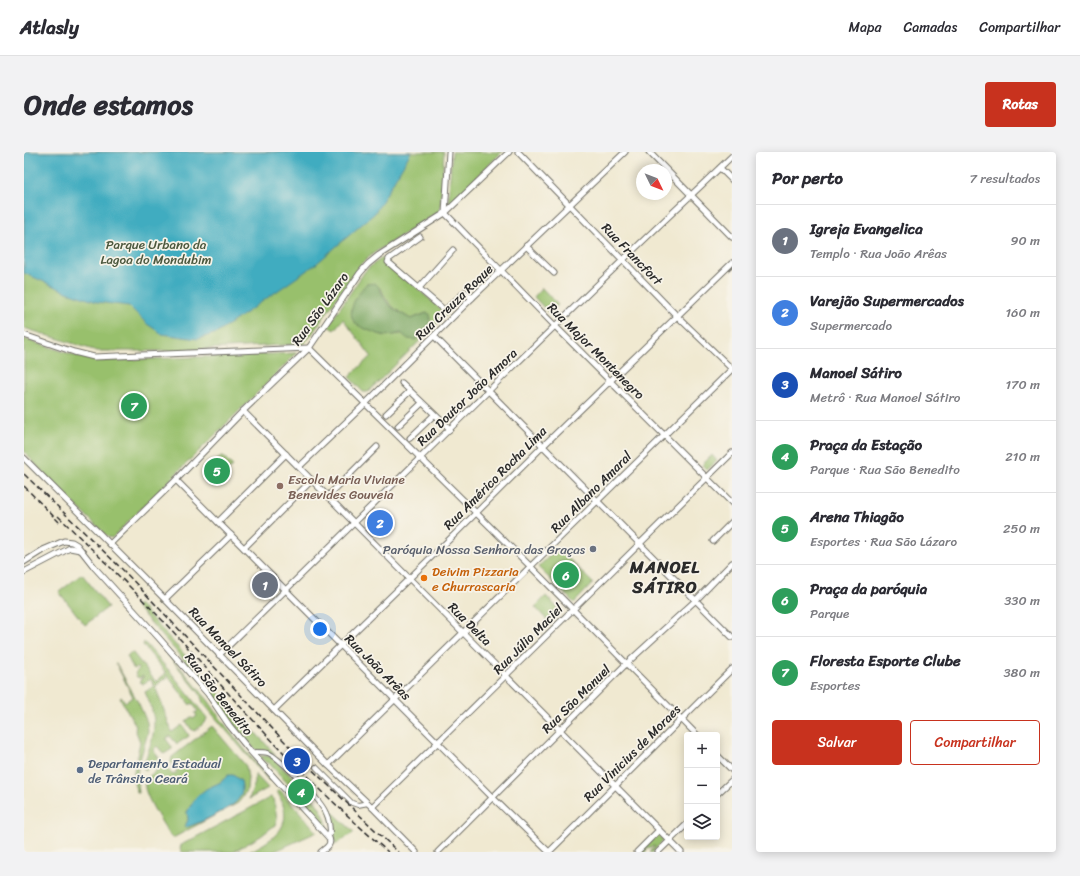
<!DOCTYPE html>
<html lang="pt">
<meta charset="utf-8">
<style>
body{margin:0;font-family:Sriracha,sans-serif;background:#f2f2f3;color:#2b2b33}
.controls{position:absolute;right:12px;bottom:12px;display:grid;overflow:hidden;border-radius:4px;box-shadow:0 2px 10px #0003}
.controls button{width:36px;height:36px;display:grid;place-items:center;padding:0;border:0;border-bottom:1px solid #e1e1e2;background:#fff;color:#2b2b33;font:20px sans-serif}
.compass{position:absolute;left:612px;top:12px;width:36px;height:36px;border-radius:50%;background:#fff;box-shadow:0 2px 10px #0003;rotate:133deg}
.you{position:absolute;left:296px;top:477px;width:14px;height:14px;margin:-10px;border:3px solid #fff;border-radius:50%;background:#1a73e8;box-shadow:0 0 0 6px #1a73e833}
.badge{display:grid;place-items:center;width:26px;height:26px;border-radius:50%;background:#c8321e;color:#fff;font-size:13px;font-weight:700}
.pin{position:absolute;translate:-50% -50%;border:2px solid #fff;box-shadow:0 1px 4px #0006}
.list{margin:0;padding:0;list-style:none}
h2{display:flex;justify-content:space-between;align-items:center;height:52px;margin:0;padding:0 16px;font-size:17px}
h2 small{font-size:13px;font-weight:400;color:#7c7c81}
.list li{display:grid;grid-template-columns:26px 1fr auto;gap:12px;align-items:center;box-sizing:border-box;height:72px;padding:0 16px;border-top:1px solid #e1e1e2}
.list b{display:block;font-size:15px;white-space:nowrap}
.list p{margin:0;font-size:13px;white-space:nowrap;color:#7c7c81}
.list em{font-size:13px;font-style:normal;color:#7c7c81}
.actions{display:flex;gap:8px;padding:12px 16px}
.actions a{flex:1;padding:9px 0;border:1px solid #c8321e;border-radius:4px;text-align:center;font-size:14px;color:#c8321e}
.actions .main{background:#c8321e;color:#fff}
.icon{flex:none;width:22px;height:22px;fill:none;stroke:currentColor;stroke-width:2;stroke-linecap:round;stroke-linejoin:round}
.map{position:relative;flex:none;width:708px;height:700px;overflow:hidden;border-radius:4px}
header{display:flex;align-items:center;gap:24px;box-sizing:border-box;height:56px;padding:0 20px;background:#fff;border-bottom:1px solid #e1e1e2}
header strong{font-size:19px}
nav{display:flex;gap:22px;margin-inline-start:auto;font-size:14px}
.intro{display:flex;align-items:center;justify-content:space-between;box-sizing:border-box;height:96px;padding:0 24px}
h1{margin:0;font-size:28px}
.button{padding:10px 18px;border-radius:4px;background:#c8321e;color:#fff;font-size:14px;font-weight:700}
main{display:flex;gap:24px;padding:0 24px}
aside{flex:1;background:#fff;border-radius:4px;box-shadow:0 2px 10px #0003}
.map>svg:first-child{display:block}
</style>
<header>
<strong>Atlasly</strong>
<nav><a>Mapa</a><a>Camadas</a><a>Compartilhar</a></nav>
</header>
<div class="intro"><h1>Onde estamos</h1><a class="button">Rotas</a></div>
<main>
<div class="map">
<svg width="708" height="700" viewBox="0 0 708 700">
<rect width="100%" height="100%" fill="#f7f3e8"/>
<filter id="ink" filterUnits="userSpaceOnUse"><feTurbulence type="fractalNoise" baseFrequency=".025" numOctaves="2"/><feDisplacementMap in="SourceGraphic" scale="8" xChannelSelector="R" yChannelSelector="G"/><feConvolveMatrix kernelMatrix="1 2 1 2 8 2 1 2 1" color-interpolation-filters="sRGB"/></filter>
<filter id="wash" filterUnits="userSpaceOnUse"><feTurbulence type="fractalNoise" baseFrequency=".012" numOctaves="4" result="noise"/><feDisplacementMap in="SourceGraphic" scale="16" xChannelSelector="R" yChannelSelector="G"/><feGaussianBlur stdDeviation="0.9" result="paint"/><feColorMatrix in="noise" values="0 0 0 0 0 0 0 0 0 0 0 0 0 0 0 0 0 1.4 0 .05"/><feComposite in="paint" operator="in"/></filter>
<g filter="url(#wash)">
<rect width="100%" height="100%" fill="#f0e9d1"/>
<!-- green -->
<g fill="#98c06c" stroke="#62764c" fill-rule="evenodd">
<polygon points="0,0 420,0 416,59 350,101 337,112 285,186 279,192 144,199 73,199 0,176"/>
<polygon points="428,0 478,0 425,53 424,52"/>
<path d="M358,106L423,162L344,240H339L325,225L347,204L319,167L310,178L304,174L341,119L348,113ZM357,136C363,153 372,158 387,167L402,161L378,182L361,184L342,177Z"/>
<polygon points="518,136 534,153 525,161 510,145"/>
<polygon points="0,187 60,206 77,209 273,201 88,386 84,385 18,320 0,299"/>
<polygon points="198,303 209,314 188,334 178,324"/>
<polygon points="688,303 693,309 683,318 678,313"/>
<polygon points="534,396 569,431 550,451 514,415"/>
<polygon points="58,422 84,455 61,473 35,440"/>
<polygon points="522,444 537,460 526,471 511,455"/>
<polygon points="115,452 204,551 252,603 242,599 232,598 222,589 181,532 112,454"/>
<polygon points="124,478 184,548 199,570 246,629 245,629 179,551 176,542"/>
<path d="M120,490L149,523L183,566L182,569L171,579L167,577L162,569L167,565L169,567L173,564L171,561L174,559L168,551L166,553L143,523V525L131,534L148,580L158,573L163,580L165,584L153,592L146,584L142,587L148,595V597L140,602L133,594L129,598L135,606L122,618L120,617L119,614C130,583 136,572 121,540L130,534L127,527L119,532L117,531L116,528L119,526V524L116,526L113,525L111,521L115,517L114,515L111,517L109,516L103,504L106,501H109L132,530L142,521L119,493Z"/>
<polygon points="92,511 115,552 123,570 124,580 114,615 113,623 115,641 113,641 110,631 110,619 116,590 111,577 112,574 96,546 98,545 101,550 109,545 92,512"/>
<path d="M188,574L222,614L224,626L223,637L218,646L214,651L149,686L147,685C141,675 118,641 121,631C123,624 133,618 139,614L141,615L149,623L153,620L147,610L148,605ZM209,623L217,629C219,637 218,644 212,650C203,658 172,673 160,676L164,668L163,660L168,651L188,634L194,632L201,626Z"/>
<path d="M235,604H244L247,605C267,624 299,648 304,677L277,650L276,645L245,611L241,610Z"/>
<polygon points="231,622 244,636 225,647 231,631"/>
<path d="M256,638L293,680L249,700H225C253,685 272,674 253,639Z"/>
<polygon points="247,645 249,647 251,654 253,667 251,673 237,684 209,700 158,700 156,697 157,693"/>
<polygon points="302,654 330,680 311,693 310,676"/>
<polygon points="632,683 634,683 639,687 639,689 629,700 626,700 631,694 623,696 622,700 616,700"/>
</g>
<!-- forest -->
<path fill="#7aa660" stroke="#526846" d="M351,131C357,136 358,143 363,150C369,158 379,162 387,167L403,161L406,162C408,172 398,181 392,188L384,187L377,181C364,185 357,184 344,178C339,176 331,173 329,168C323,156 335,140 342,132Z"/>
<!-- water -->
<g fill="#41acc0" stroke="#366c76">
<polygon points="0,0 387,0 351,61 292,112 193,181 173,187 138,182 123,172 105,154 73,150 43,140 0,121"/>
<path d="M204,623H209L217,629C219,637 218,644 212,650C204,658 171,673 160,676L164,668L163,660L172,645L182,637L197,630Z"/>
</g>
</g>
<g filter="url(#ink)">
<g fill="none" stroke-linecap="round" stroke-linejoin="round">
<defs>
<g id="pedestrian">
<path d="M231,600C235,600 240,600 244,601C256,606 297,648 302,661C305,667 306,675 306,682"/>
<polyline points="292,615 328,651 334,653 344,651"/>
</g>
<g id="minor">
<polyline points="494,0 653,164 708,217"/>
<polyline points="625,0 708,85"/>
<polyline points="696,16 708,28"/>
<polyline points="421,61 531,174 708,351"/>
<polyline points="421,61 425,0"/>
<polyline points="396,85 365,107 364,110 419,157 422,157 441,140 448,146"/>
<polyline points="502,94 530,121"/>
<polyline points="395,136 429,98"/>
<polyline points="0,183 50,200 70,205 285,196"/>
<polyline points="410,184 708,485"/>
<polyline points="285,196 507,415 673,583"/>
<polyline points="378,231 426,277"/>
<polyline points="219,259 657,700"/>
<polyline points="362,262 386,239"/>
<polyline points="374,274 398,251"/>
<polyline points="386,286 410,263"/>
<polyline points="0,306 119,425 304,613 348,655 392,700"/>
<polyline points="275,315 341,252 448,146 601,0"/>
<polyline points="152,328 468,645 525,700"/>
<polyline points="304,344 353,295"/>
<polyline points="194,370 262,302"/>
<polyline points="689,389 708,370"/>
<polyline points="86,392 152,328 219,259 285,196 336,121 344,112 355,103 421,61 485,0"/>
<polyline points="220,396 288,328"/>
<path d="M0,410L19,398L40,389L48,390L53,393L71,416L134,485L184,542L205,573L227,600L305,686C308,693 302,696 297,700"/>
<polyline points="0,420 46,396 56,398"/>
<polyline points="141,447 207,383"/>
<path d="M195,503C330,372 463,239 599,108C635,73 672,39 708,4"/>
<polyline points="250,558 432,381 519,294 708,111"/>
<polyline points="693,603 708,618"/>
<polyline points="304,613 708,217"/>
<polyline points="693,642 708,628"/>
<polyline points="348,655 708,301"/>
<polyline points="414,700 602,512 672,448 708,411"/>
<path d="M525,700C586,640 646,578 708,517"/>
<polyline points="613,700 635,678"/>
<polyline points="634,700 663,672"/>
</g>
</defs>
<!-- pedestrian casing -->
<use href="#pedestrian" stroke="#706e65" stroke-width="6"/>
<!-- minor casing -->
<use href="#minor" stroke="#706e65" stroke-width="7"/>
<!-- pedestrian -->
<use href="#pedestrian" stroke="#fff" stroke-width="4"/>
<!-- minor -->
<use href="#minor" stroke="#fff" stroke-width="5"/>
<!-- rail -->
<g stroke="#2b2b2b" stroke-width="1.5" stroke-dasharray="6 3" stroke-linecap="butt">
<polyline points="0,322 100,419 277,607 374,700"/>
<polyline points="0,334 35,370"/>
<path d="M34,364C75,404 116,444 155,486C180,513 203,541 228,567C271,614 316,658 364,700"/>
<polyline points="214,699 215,700"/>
</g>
</g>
</g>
<!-- markers -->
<circle fill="#8d6e63" stroke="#f7f3e8" stroke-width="1.5" cx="256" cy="334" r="4"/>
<circle fill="#6b7280" stroke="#f7f3e8" stroke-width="1.5" cx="569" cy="397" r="4"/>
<circle fill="#e8710a" stroke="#f7f3e8" stroke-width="1.5" cx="400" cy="426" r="4"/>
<circle fill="#5c6f8a" stroke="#f7f3e8" stroke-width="1.5" cx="56" cy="618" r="4"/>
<g text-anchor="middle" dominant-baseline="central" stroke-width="3.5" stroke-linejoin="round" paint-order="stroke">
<!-- park labels -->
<g font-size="13" fill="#4c583e" stroke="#f7f3e8">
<text x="132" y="92">Parque Urbano da<tspan x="132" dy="15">Lagoa do Mondubim</tspan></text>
</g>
<!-- street labels -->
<g font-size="13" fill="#2b2b2b" stroke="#f7f3e8">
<text transform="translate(608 102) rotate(46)">Rua Francfort</text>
<text transform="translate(430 150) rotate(-44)">Rua Creuza Roque</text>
<text transform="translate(296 157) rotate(-54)">Rua São Lázaro</text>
<text transform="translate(572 199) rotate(45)">Rua Major Montenegro</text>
<text transform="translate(443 245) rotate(-44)">Rua Doutor João Amora</text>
<text transform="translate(471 326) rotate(-45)">Rua Américo Rocha Lima</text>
<text transform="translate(567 340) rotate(-45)">Rua Albano Amaral</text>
<text transform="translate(446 472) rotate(45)">Rua Delta</text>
<text transform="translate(504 487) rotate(-45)">Rua Júlio Maciel</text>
<text transform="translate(204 495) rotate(46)">Rua Manoel Sátiro</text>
<text transform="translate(354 515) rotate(45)">Rua João Arêas</text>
<text transform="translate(195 542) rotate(52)">Rua São Benedito</text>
<text transform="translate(552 547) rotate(-45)">Rua São Manuel</text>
<text transform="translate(608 601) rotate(-45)">Rua Vinicius de Moraes</text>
</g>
<!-- education labels -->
<g font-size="13" fill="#785e54" stroke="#f7f3e8" text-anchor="start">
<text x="264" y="327">Escola Maria Viviane<tspan x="264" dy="15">Benevides Gouveia</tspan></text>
</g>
<!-- worship labels -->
<g font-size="13" fill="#5b616d" stroke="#f7f3e8" text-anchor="end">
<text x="561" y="397">Paróquia Nossa Senhora das Graças</text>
</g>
<!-- food labels -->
<g font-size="13" fill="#c56008" stroke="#f7f3e8" text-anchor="start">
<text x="408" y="419">Deivim Pizzaria<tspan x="408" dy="15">e Churrascaria</tspan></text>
</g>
<!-- service labels -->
<g font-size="13" fill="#4e5e75" stroke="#f7f3e8" text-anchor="start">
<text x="64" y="611">Departamento Estadual<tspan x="64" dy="15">de Trânsito Ceará</tspan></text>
</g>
<!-- district labels -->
<g font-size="17" font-weight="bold" letter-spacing="1" fill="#2b2b2b" stroke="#f7f3e8">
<text x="641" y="415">MANOEL<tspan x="641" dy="20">SÁTIRO</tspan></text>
</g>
</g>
</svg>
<div class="controls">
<button>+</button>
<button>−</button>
<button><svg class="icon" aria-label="layers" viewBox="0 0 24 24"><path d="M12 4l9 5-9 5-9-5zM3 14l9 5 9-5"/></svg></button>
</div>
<svg class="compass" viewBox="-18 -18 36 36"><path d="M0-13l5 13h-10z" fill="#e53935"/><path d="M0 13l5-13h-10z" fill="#7c7c81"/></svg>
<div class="you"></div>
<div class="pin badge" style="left:241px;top:433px;background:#6b7280">1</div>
<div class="pin badge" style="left:356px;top:371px;background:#3f7fe0">2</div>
<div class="pin badge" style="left:273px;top:609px;background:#1a4fb4">3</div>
<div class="pin badge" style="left:277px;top:640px;background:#2e9e5b">4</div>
<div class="pin badge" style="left:193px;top:319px;background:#2e9e5b">5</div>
<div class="pin badge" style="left:542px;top:423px;background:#2e9e5b">6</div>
<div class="pin badge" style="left:110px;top:254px;background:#2e9e5b">7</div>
</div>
<aside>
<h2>Por perto<small>7 resultados</small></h2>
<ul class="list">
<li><span class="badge" style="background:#6b7280">1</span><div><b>Igreja Evangelica</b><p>Templo · Rua João Arêas</p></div><em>90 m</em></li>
<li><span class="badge" style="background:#3f7fe0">2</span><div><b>Varejão Supermercados</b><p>Supermercado</p></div><em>160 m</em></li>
<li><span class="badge" style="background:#1a4fb4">3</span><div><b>Manoel Sátiro</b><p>Metrô · Rua Manoel Sátiro</p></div><em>170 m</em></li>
<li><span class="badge" style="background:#2e9e5b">4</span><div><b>Praça da Estação</b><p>Parque · Rua São Benedito</p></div><em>210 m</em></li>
<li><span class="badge" style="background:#2e9e5b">5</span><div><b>Arena Thiagão</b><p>Esportes · Rua São Lázaro</p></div><em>250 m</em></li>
<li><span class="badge" style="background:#2e9e5b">6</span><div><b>Praça da paróquia</b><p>Parque</p></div><em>330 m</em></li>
<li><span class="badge" style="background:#2e9e5b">7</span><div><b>Floresta Esporte Clube</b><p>Esportes</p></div><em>380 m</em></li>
</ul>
<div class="actions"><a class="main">Salvar</a><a>Compartilhar</a></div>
</aside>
</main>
